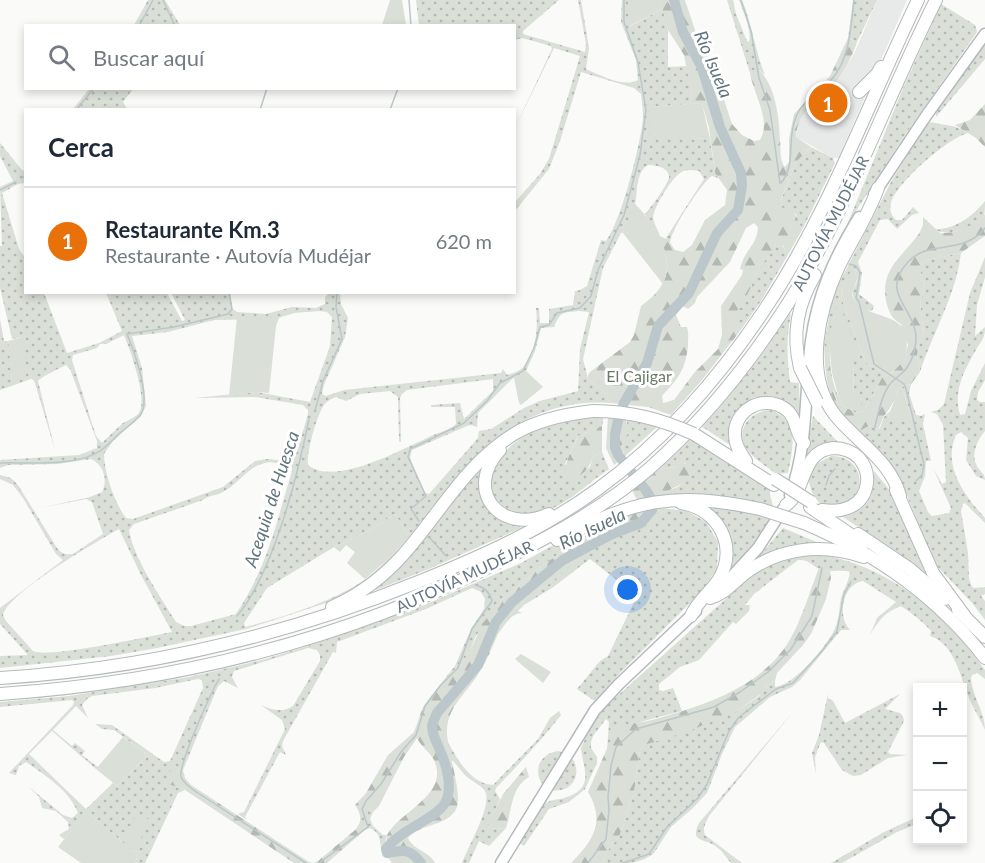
<!DOCTYPE html>
<html lang="es">
<meta charset="utf-8">
<style>
body{margin:0;font-family:Lato,sans-serif;background:#f6f6f7;color:#1f2937}
.controls{position:absolute;right:18px;bottom:18px;display:grid;overflow:hidden;border-radius:0px;box-shadow:0 3px 9px #0003}
.controls button{width:54px;height:54px;display:grid;place-items:center;padding:0;border:0;border-bottom:2px solid #e0e1e3;background:#fff;color:#1f2937;font:30px sans-serif}
.you{position:absolute;left:628px;top:590px;width:21px;height:21px;margin:-15px;border:4px solid #fff;border-radius:50%;background:#1a73e8;box-shadow:0 0 0 9px #1a73e833}
.badge{display:grid;place-items:center;width:39px;height:39px;border-radius:50%;background:#d93025;color:#fff;font-size:20px;font-weight:700}
.pin{position:absolute;translate:-50% -50%;border:3px solid #fff;box-shadow:0 2px 6px #0006}
.list{margin:0;padding:0;list-style:none}
h2{display:flex;justify-content:space-between;align-items:center;height:78px;margin:0;padding:0 24px;font-size:26px}
h2 small{font-size:20px;font-weight:400;color:#747a83}
.list li{display:grid;grid-template-columns:39px 1fr auto;gap:18px;align-items:center;box-sizing:border-box;height:108px;padding:0 24px;border-top:2px solid #e0e1e3}
.list b{display:block;font-size:22px;white-space:nowrap}
.list p{margin:0;font-size:20px;white-space:nowrap;color:#747a83}
.list em{font-size:20px;font-style:normal;color:#747a83}
.icon{flex:none;width:33px;height:33px;fill:none;stroke:currentColor;stroke-width:2;stroke-linecap:round;stroke-linejoin:round}
.map{position:relative;flex:none;width:985px;height:863px;overflow:hidden}
.search{position:absolute;background:#fff;box-shadow:0 3px 9px #0003;left:24px;top:24px;width:492px;height:66px;display:flex;align-items:center;gap:15px;box-sizing:border-box;padding:0 21px;border-radius:0px;color:#747a83;font-size:22px}
.panel{position:absolute;background:#fff;box-shadow:0 3px 9px #0003;left:24px;top:108px;width:492px;height:186px;border-radius:0px}
.map>svg:first-child{display:block}
</style>
<div class="map">
<svg width="985" height="863" viewBox="0 0 985 863">
<defs>
<pattern id="grass-dots" width="8" height="8" patternUnits="userSpaceOnUse" patternTransform="scale(1.5)"><rect width="8" height="8" fill="#dadfd7"/><path d="M2 2h.1M6 6h.1" fill="none" stroke="#b4b9b4" stroke-width="1.8" stroke-linecap="round"/></pattern>
<pattern id="forest-firs" width="22" height="20" patternUnits="userSpaceOnUse" patternTransform="scale(1.5)"><rect width="22" height="20" fill="#dadfd7"/><path d="M5 1l3.5 6h-7zM16 11l3.5 6h-7z" fill="#b4b9b4"/></pattern>
</defs>
<rect width="100%" height="100%" fill="#fafaf8"/>
<!-- built -->
<polygon fill="#e8e9e9" points="877,0 907,0 842,150 841,158 833,158 796,137 799,122 806,109 836,81 854,54"/>
<!-- grass -->
<g fill="url(#grass-dots)" fill-rule="evenodd">
<polygon points="148,0 165,0 180,25 134,25"/>
<path d="M416,0H559L523,31V34L585,52L586,44L578,0H581L589,48L586,69C600,75 623,88 638,80L636,60L621,22L622,0H628L630,26L663,9L668,30V67L687,66L692,97L690,104L651,107L650,136L710,139L715,173L718,178L712,176C702,182 669,232 670,244L666,238L704,179L699,171C692,170 686,169 680,173C672,178 653,208 653,218C654,224 658,230 660,236L658,237L645,214C650,209 670,182 669,176C668,167 655,165 648,165C635,173 638,192 635,205C632,215 627,224 623,233H621L603,268L583,359L588,379L604,392L610,403C564,400 526,415 491,443L396,556L362,584L332,601L246,629L157,648L111,656L0,668V656L28,655L0,624V608L63,560L56,554L23,498L13,485L0,479V475L11,478L18,485L57,548C62,554 65,555 73,554L103,534L92,502L86,499L40,508L90,497L102,492C108,480 104,465 91,459L57,464L8,465L0,468V460L79,455L97,448V441L70,369L66,365C60,368 41,377 38,381L55,450L34,380L31,379L0,390V319L4,341H8L9,343L12,381L23,337L12,339L0,288V246H2L0,187L13,181L0,156V143L22,170L25,171V183L18,184L2,193L19,249L24,256H25L26,292L44,293L67,353L99,343L122,331L106,293H167L182,321L185,320L171,293H230L232,308L237,312L266,314L292,307L316,308L325,304V297L329,293H340L341,304L348,318L345,337L324,385L322,394L326,396L344,390L501,373L503,369L507,375C513,373 521,371 524,366C537,349 538,328 536,308H539L540,323H549V309L573,305L575,291L580,290L587,286L601,240L606,241C621,222 641,143 643,118C643,110 642,102 641,94L634,88L581,72L560,141L549,169L515,211V202L540,174L549,159L580,56L554,48L515,128L552,49L551,46L522,38L515,40L514,26L419,25ZM320,311L327,312L332,317L330,346L310,402L257,392L194,398L255,397L303,405L308,410V414L295,458L290,461L267,459L255,461L223,487L133,519L126,518C115,504 104,472 104,454L113,441L141,416L146,406L142,368L132,336L168,332L214,320L275,319L294,313ZM579,311L589,312L580,349L578,391L540,401L524,408L491,429L479,431L478,438L429,494L425,493L410,458L412,450L467,426L471,425L477,427L478,413L512,379L526,371L535,351L541,328L554,327C561,311 562,313 579,311ZM124,335C130,350 148,398 139,413C135,418 128,420 123,423C116,429 109,436 102,443L96,436L72,360L73,355L97,348L100,344H106ZM493,379V391L464,419L460,403L431,405V407H455L456,424C448,431 436,433 427,438C400,450 334,487 308,465C306,453 317,415 324,405C327,401 331,399 336,397L346,401L360,394L390,391L398,397L399,441L401,442L400,398L402,394L407,390ZM270,462L292,466V471C276,524 267,568 236,614L191,626H184L176,622C161,598 133,557 129,530L134,524L203,500C209,495 214,496 221,493C239,485 248,464 270,462ZM395,514L407,533L411,535C397,550 383,565 367,578C337,600 282,618 245,627L244,623L267,588L334,547L368,531ZM119,529L141,575L172,632C150,636 47,659 33,651L6,621L3,615C9,592 96,542 119,529Z"/>
<path d="M727,0H733L736,14L747,41L749,42C752,30 743,12 739,0H742C752,24 755,51 765,75L759,70H752L750,73Z"/>
<polygon points="853,0 877,0 857,42 848,38"/>
<polygon points="941,4 975,25 977,32 905,135 847,225 904,86"/>
<polygon points="985,44 985,59 936,117 936,110"/>
<polygon points="89,89 89,88 133,89 123,102 127,109 73,109"/>
<path d="M931,122C946,126 954,124 968,133C948,138 896,183 891,203C889,210 891,215 896,220H902L913,207L919,213L912,215L897,229L888,219L880,220L858,262L862,273L859,294L874,306L872,311L862,309C842,288 861,291 857,271L854,269L841,291L842,300L866,363L888,375L882,378L863,412L856,413L838,403L832,386L828,354L824,344L833,295L892,180L926,125ZM835,315L860,357L853,361L854,396L843,404C827,382 827,340 835,315Z"/>
<polygon points="811,147 833,158 835,163 802,230 796,214 778,208 796,162"/>
<path d="M985,201C985,205 985,212 984,216C978,229 946,237 934,229C955,230 973,216 985,201Z"/>
<path d="M779,245L784,247L785,251L789,253L761,301L740,331L737,327L736,311C750,296 753,276 764,261C769,255 772,253 776,246Z"/>
<path d="M961,253C956,295 933,332 920,372L917,355L920,339L924,333L920,303L925,285L921,273V265L927,260Z"/>
<path d="M985,257V277L977,305L975,336L985,327C985,338 982,340 977,348C964,371 953,390 960,415L965,414L971,391L985,363V380L978,392L977,400L980,402H985V431C978,439 971,453 976,464C978,471 985,472 985,480L976,476L966,460L968,438L961,432L956,435C942,466 965,496 985,518V523L965,503L963,504L961,511L968,553L969,578L971,585L974,588L985,587V594L981,596L985,601V620L973,604L935,564L903,486L894,472L857,432L871,425L877,430L880,428L884,417L890,411L888,417L912,419L902,387L911,384L909,393L916,415L921,416L925,414L923,424L931,461H926L925,476L919,491L928,512L932,516L949,513L951,508L933,468L942,484L946,482L943,425L937,414L931,412L938,410L944,404L970,293Z"/>
<path d="M789,313L791,314C786,338 787,358 790,382L799,383L800,416C783,393 743,389 731,421C728,428 729,437 730,445L701,426L739,383Z"/>
<path d="M771,410C800,421 793,448 788,473L776,474C768,467 757,461 750,453C732,433 748,411 771,410Z"/>
<path d="M604,416L602,426L578,436L565,464L576,476L590,467L593,457L602,452L609,469C588,483 565,507 540,513C498,522 475,486 504,453C528,425 570,419 604,416Z"/>
<polygon points="813,416 839,443 809,458 806,457"/>
<polygon points="628,418 658,426 624,457 622,443"/>
<polygon points="689,439 770,490 770,495 774,509 663,497 669,490 678,487 691,474 685,463 676,467 656,470"/>
<path d="M831,456C868,455 870,505 833,506C814,506 812,493 808,478L816,464Z"/>
<path d="M482,465C474,497 487,521 520,526L521,528L431,568L376,590V587Z"/>
<path d="M874,471L896,498L930,575L927,576L912,563L843,517C858,513 870,503 873,486C874,481 873,476 874,471Z"/>
<path d="M706,505L773,518L751,548L727,575C732,541 734,530 706,505Z"/>
<path d="M661,508L687,511L706,522L718,542L717,569L700,593L620,673L595,701L577,689L600,661L608,656L637,596L590,559L552,588L524,605L518,611L522,613C511,613 504,626 498,634L496,631C510,607 534,596 555,579C568,568 580,555 594,546C619,531 645,536 661,508Z"/>
<path d="M627,514L628,522L572,544L537,570L501,601L475,637L471,649L459,668L431,696L455,666L471,629L484,609L485,599L481,592L472,588L426,609L337,642L336,653L333,652L283,741L282,746L286,755L280,752L245,817L247,820L238,814L244,812L285,729L282,720L261,705C272,710 282,713 293,706L320,661V655L317,650L308,648L234,671L232,677L238,688L224,681L218,686L183,770L171,769C170,777 177,786 185,790L178,793L145,863H135L139,852L133,851L89,814H85L64,839L59,835L69,829L68,822L56,811L42,808L39,797L29,787L63,815L72,818L78,813C70,791 45,775 26,762L19,766L16,775L9,773L73,705L74,702L72,700L0,707V702L69,696L189,677L262,660L304,647L431,602L521,563L568,537ZM198,679L202,680L203,688L170,761L164,762L112,725L95,724L102,729L114,730L148,755L117,786L113,783L86,809L29,754L52,731L96,769L98,767L82,755L85,751L75,743L72,746L53,730L76,706L88,718L82,705L87,699L92,696L155,688Z"/>
<path d="M783,528L819,543C796,545 777,549 756,560Z"/>
<path d="M814,554C885,562 945,613 985,670V679L977,673L972,675L971,678C972,697 985,711 985,730C980,718 972,707 968,695C960,676 954,643 930,636L931,631C922,621 912,613 901,606C885,612 878,621 870,635L877,618L896,602L863,581C842,584 837,617 850,630H841L800,680L792,687L770,697L735,727L722,754L707,793L693,808L671,827L654,853L645,859L632,863H602L608,850L619,837L634,792L640,750L644,745L739,710L759,696L764,688L775,681V687C794,686 830,643 836,626C840,617 839,607 841,598C844,589 849,581 850,572C840,569 830,573 820,569C811,565 809,559 798,560L754,594L745,605H750L749,611L736,624L733,622L699,660L680,667L659,684V690L663,691L673,688L682,711L617,728L607,750L609,722L606,719L593,736L591,742V748L597,757V763L585,789L569,802L549,809L524,846L519,843C527,831 535,812 546,803C552,799 558,800 564,798C596,789 583,769 581,748L589,730L605,707L748,579C769,564 789,558 814,554Z"/>
<polygon points="828,694 828,698 833,701 845,723 900,694 885,709 900,713 903,716 904,721 888,752 890,754 907,755 888,758 861,775 853,776 842,770 824,743 821,742 815,757 816,774 812,753 819,735"/>
<path d="M559,711L561,715C541,741 519,764 496,788L495,791L500,799L488,827L496,829L506,828L489,846L479,841L469,863H462C467,849 493,804 485,791C481,785 471,781 466,776C460,771 457,763 450,759L448,742C457,759 471,784 493,785L538,739L550,718Z"/>
<path d="M792,713L709,816C706,823 702,828 705,835L742,863H731C726,857 721,849 714,845C702,838 690,842 699,823Z"/>
<path d="M558,751L562,752L542,784C533,769 540,754 558,751Z"/>
<path d="M572,758C583,774 572,794 551,790Z"/>
<path d="M355,805L367,808L373,812L370,819L373,826L383,835H387L385,843L392,855L390,860L382,852C379,841 382,834 370,828L365,830H355C363,822 361,814 355,805Z"/>
<polygon points="917,817 917,824 897,832 842,863 831,863 884,832"/>
</g>
<!-- forest -->
<g fill="url(#forest-firs)" fill-rule="evenodd">
<path d="M660,0H685L697,36L709,54L732,124L742,135L754,141L760,140C772,121 753,93 750,73L752,70H759C776,86 779,118 780,140C781,149 779,160 785,167L789,162V139L794,114L830,76L848,38L857,42C854,53 844,71 837,80C820,100 798,108 796,137L811,147L796,162L778,207C794,208 797,215 802,230L789,253L785,251L784,246H776C773,252 769,255 765,261C753,276 750,296 737,311V327L740,331L702,380L671,415L648,407L610,403L604,392L588,379V375L590,372L630,342L634,335L641,306C668,287 675,266 658,237L660,236L668,240L675,250L683,252L692,245L705,220L725,205L727,190L715,173L709,128L702,103L690,104L692,97L684,55L668,30ZM754,223L758,227C757,246 744,250 740,269L743,270L742,275L721,306L722,335L718,349L694,373L674,400L663,403L662,396C679,377 685,371 688,346C688,338 689,334 687,327H681L676,315L682,306L688,309L695,303L697,297L730,262L746,228Z"/>
<polygon points="985,104 985,147 976,138 955,125 970,120"/>
<path d="M985,214V236L982,238L961,253L927,260L921,265V273L925,285L920,303L924,333L920,340L917,355L920,372L911,384L899,388C894,401 892,406 884,416C881,421 881,426 877,430L871,425L857,432C827,399 826,387 824,344C834,361 828,385 838,403L856,413L863,412L882,378L893,372L905,354L908,345L901,324C891,318 889,312 886,301C880,268 903,257 920,232L923,225V217L940,233C956,233 976,228 985,214Z"/>
<polygon points="608,417 628,418 626,423 629,432 622,443 624,457 614,465 606,448"/>
<path d="M602,426V452L593,457C588,471 583,474 570,481C559,467 573,450 578,436Z"/>
<polygon points="682,462 688,466 691,474 686,482 669,490 663,497 638,502 632,490 656,470 676,467"/>
<path d="M661,508C645,538 620,530 595,546C580,555 569,568 555,579C535,596 510,607 496,631L498,634C492,647 488,659 480,671C469,691 448,705 447,730C446,750 465,797 455,811C444,827 419,824 408,838C413,850 429,851 435,863H392L390,860L392,855L386,847L387,835C400,811 450,795 434,760C430,752 421,747 417,738L404,757L379,806L373,812L367,808L355,805L366,793L388,755L414,732L423,707L431,696L459,668L471,649L482,624L501,601L537,570L572,544L584,537L628,522L627,514Z"/>
<path d="M819,568L830,571L831,578L826,599L811,634L803,645L777,673L775,681L764,688L763,692L739,710L687,732L644,745L640,750L634,792L619,837L608,850L602,863H571C593,841 606,822 588,792L616,728C628,723 640,723 652,720C702,706 761,688 789,641C801,622 810,590 819,568Z"/>
<path d="M526,767L529,777C511,787 512,810 506,828L496,829L487,827L503,794Z"/>
<polygon points="171,768 183,770 185,778 191,785 309,862 314,863 318,861 355,830 365,830 327,863 294,863 182,788 167,784"/>
</g>
<!-- garden -->
<g fill="#dadfd7">
<polygon points="390,0 402,0 406,25 382,25"/>
<polygon points="628,0 660,0 663,9 629,26"/>
<polygon points="702,103 710,139 650,137 650,107"/>
<path d="M635,204C655,224 676,256 663,284L623,233Z"/>
<path d="M852,268L859,273L852,295C860,317 891,311 905,330C910,349 905,365 888,375L866,363L842,300L841,292Z"/>
<polygon points="840,306 860,357 853,362 854,396 864,407 857,412 843,404 839,398 832,373 829,342 830,331 835,315 833,310"/>
<polygon points="237,318 279,318 276,326 269,393 257,392 229,395"/>
<polygon points="23,337 26,376 12,382 8,341"/>
<polygon points="526,371 543,387 521,405 519,403 514,378"/>
<polygon points="902,387 912,419 889,420 888,417 899,388"/>
<polygon points="395,514 407,533 411,535 388,559 365,579 347,563 355,552 346,545 340,552 334,547 368,531"/>
<polygon points="521,654 551,672 543,683 515,659"/>
<polygon points="123,737 148,755 117,786 96,769"/>
<polygon points="85,813 89,814 133,851 139,852 135,863 81,863 58,847"/>
<polygon points="137,813 150,820 137,847 124,840"/>
</g>
<g fill="none" stroke-linecap="round" stroke-linejoin="round">
<!-- stream -->
<g stroke="#bbc7cb" stroke-width="1.5">
<polyline points="163,0 175,26"/>
<polyline points="409,0 411,26"/>
<polyline points="741,0 751,31 759,78 770,110 780,183"/>
<polyline points="139,26 153,0"/>
<polyline points="76,110 94,88"/>
<polyline points="260,110 267,88"/>
<polyline points="390,110 398,88"/>
<polyline points="22,178 26,175"/>
<path d="M781,183C797,164 786,139 796,117C802,101 820,91 831,80C850,60 851,26 854,0"/>
<polyline points="0,190 16,182"/>
<polyline points="849,264 856,266 860,273 856,298 859,302 874,364 904,384 906,389 924,465 922,475 916,481"/>
<polyline points="315,411 323,381 342,339 336,307 337,292"/>
<path d="M874,430C878,416 880,399 888,387C891,381 897,378 901,374C911,366 916,350 916,337C915,308 879,293 908,262C930,238 961,257 985,228"/>
<path d="M0,463C28,462 76,467 100,451C107,446 114,439 120,433C127,427 136,421 141,414C151,397 134,351 127,334L174,327L228,314L232,309L229,292"/>
<polyline points="826,485 829,476 835,469"/>
<polyline points="419,521 411,509 426,496 408,457 410,449 464,423 487,401 500,383 523,371 534,348 540,327 549,325 557,313 580,308 591,296 598,270 624,215 640,155 646,110 638,62 624,22 624,0"/>
<polyline points="430,538 446,556"/>
<path d="M237,616C273,574 298,474 309,419"/>
<path d="M219,679C211,693 178,765 181,777C184,784 192,789 198,793L306,863"/>
<path d="M319,863L368,827L362,809L366,801L381,784L401,752L416,735L425,706L440,686L458,668L472,629L492,601C490,592 484,587 475,585"/>
<polyline points="588,863 606,839 609,810 608,797 611,766 616,747 636,729 714,707 740,692 768,672 791,649 812,616 822,568"/>
<polyline points="623,863 649,854 667,827 698,798 707,784 729,731 739,717 776,689 793,683 822,651 837,631 844,594 851,582"/>
</g>
<!-- river -->
<path stroke="#bbc7cb" stroke-width="10" d="M421,863C410,848 402,850 387,853L386,849C400,830 437,818 445,803C453,789 447,767 441,753C438,744 432,736 432,726C433,722 435,717 437,713L478,665L496,622L512,602L563,560L612,534L641,523L652,510L650,497L645,489L618,455L615,447V435L618,420L624,403L647,363L658,326L689,293L717,233L738,210L742,186L741,173L720,127L702,68L683,32L674,0"/>
<defs>
<g id="trunk">
<polyline points="874,194 926,116 985,34"/>
<path d="M790,495C809,443 804,394 811,341C817,295 835,256 859,217"/>
<polyline points="725,584 758,548 783,509"/>
<polyline points="501,863 595,710 619,684 696,611"/>
</g>
<g id="motorway">
<polyline points="859,92 877,74 881,67"/>
<path d="M878,188C868,216 852,240 839,266C819,309 803,374 835,415C856,441 891,461 900,496"/>
<path d="M800,368C792,334 797,305 815,275"/>
<polyline points="694,434 774,485"/>
<path d="M500,450C463,490 500,536 549,514"/>
<path d="M746,461C741,453 735,446 735,436C733,411 762,394 784,408C798,417 794,432 804,443"/>
<polyline points="896,490 933,573 964,615"/>
<path d="M681,503C717,508 739,546 719,579C710,593 697,601 691,616"/>
<path d="M786,505C807,491 800,451 833,448C843,448 852,451 859,458C865,465 868,474 867,483C864,507 842,513 822,510"/>
<polyline points="810,507 863,543"/>
<path d="M804,523C875,553 937,596 985,658"/>
<polyline points="858,534 910,569 945,599"/>
<path d="M557,540C634,499 675,491 760,509"/>
<path d="M710,598C724,594 733,583 744,574C780,547 822,543 864,557"/>
<path d="M332,607C359,595 382,578 402,556C439,515 465,464 514,434C537,420 566,414 593,411"/>
<polyline points="958,610 985,637"/>
<path d="M0,678C144,669 284,636 418,582C481,557 543,529 598,489C665,440 720,377 765,309C829,213 868,103 918,0"/>
<path d="M0,694C176,682 349,639 507,558C557,533 607,505 650,468C703,421 749,364 787,305C848,209 885,101 936,0"/>
</g>
</defs>
<!-- trunk casing -->
<use href="#trunk" stroke="#b4b9bd" stroke-width="13"/>
<!-- motorway casing -->
<use href="#motorway" stroke="#b4b9bd" stroke-width="14"/>
<!-- trunk -->
<use href="#trunk" stroke="#fff" stroke-width="10"/>
<!-- motorway -->
<use href="#motorway" stroke="#fff" stroke-width="12"/>
<defs>
<g id="motorway-bridge">
<polyline points="800,368 817,402"/>
<path d="M593,411C630,411 660,419 694,434"/>
<polyline points="775,479 811,502"/>
<polyline points="760,509 804,523"/>
</g>
</defs>
<!-- motorway-bridge casing -->
<use href="#motorway-bridge" stroke="#b4b9bd" stroke-width="14" stroke-linecap="butt"/>
<!-- motorway-bridge -->
<use href="#motorway-bridge" stroke="#fff" stroke-width="12"/>
</g>
<g text-anchor="middle" dominant-baseline="central" stroke-width="6" stroke-linejoin="round" paint-order="stroke">
<!-- street labels -->
<g font-size="16" fill="#657683" stroke="#fff">
<text transform="translate(830 223) rotate(-63)">AUTOVÍA MUDÉJAR</text>
<text transform="translate(464 576) rotate(-25)">AUTOVÍA MUDÉJAR</text>
</g>
<!-- park labels -->
<g font-size="16" fill="#687a64" stroke="#fff">
<text x="639" y="375">El Cajigar</text>
</g>
<!-- water labels -->
<g font-size="18" font-style="italic" fill="#60757c" stroke="#fff">
<text transform="translate(714 64) rotate(67)">Río Isuela</text>
<text transform="translate(271 499) rotate(-72)">Acequia de Huesca</text>
<text transform="translate(592 528) rotate(-26)">Río Isuela</text>
</g>
</g>
</svg>
<div class="controls">
<button>+</button>
<button>−</button>
<button><svg class="icon" aria-label="locate" viewBox="0 0 24 24"><circle cx="12" cy="12" r="6"/><path d="M12 2v4M12 18v4M2 12h4M18 12h4"/></svg></button>
</div>
<div class="you"></div>
<div class="pin badge" style="left:828px;top:103px;background:#e8710a">1</div>
<div class="search"><svg class="icon" aria-label="search" viewBox="0 0 24 24"><circle cx="10" cy="10" r="6"/><path d="M15 15l6 6"/></svg>Buscar aquí</div>
<section class="panel">
<h2>Cerca<small></small></h2>
<ul class="list">
<li><span class="badge" style="background:#e8710a">1</span><div><b>Restaurante Km.3</b><p>Restaurante · Autovía Mudéjar</p></div><em>620 m</em></li>
</ul>
</section>
</div>
